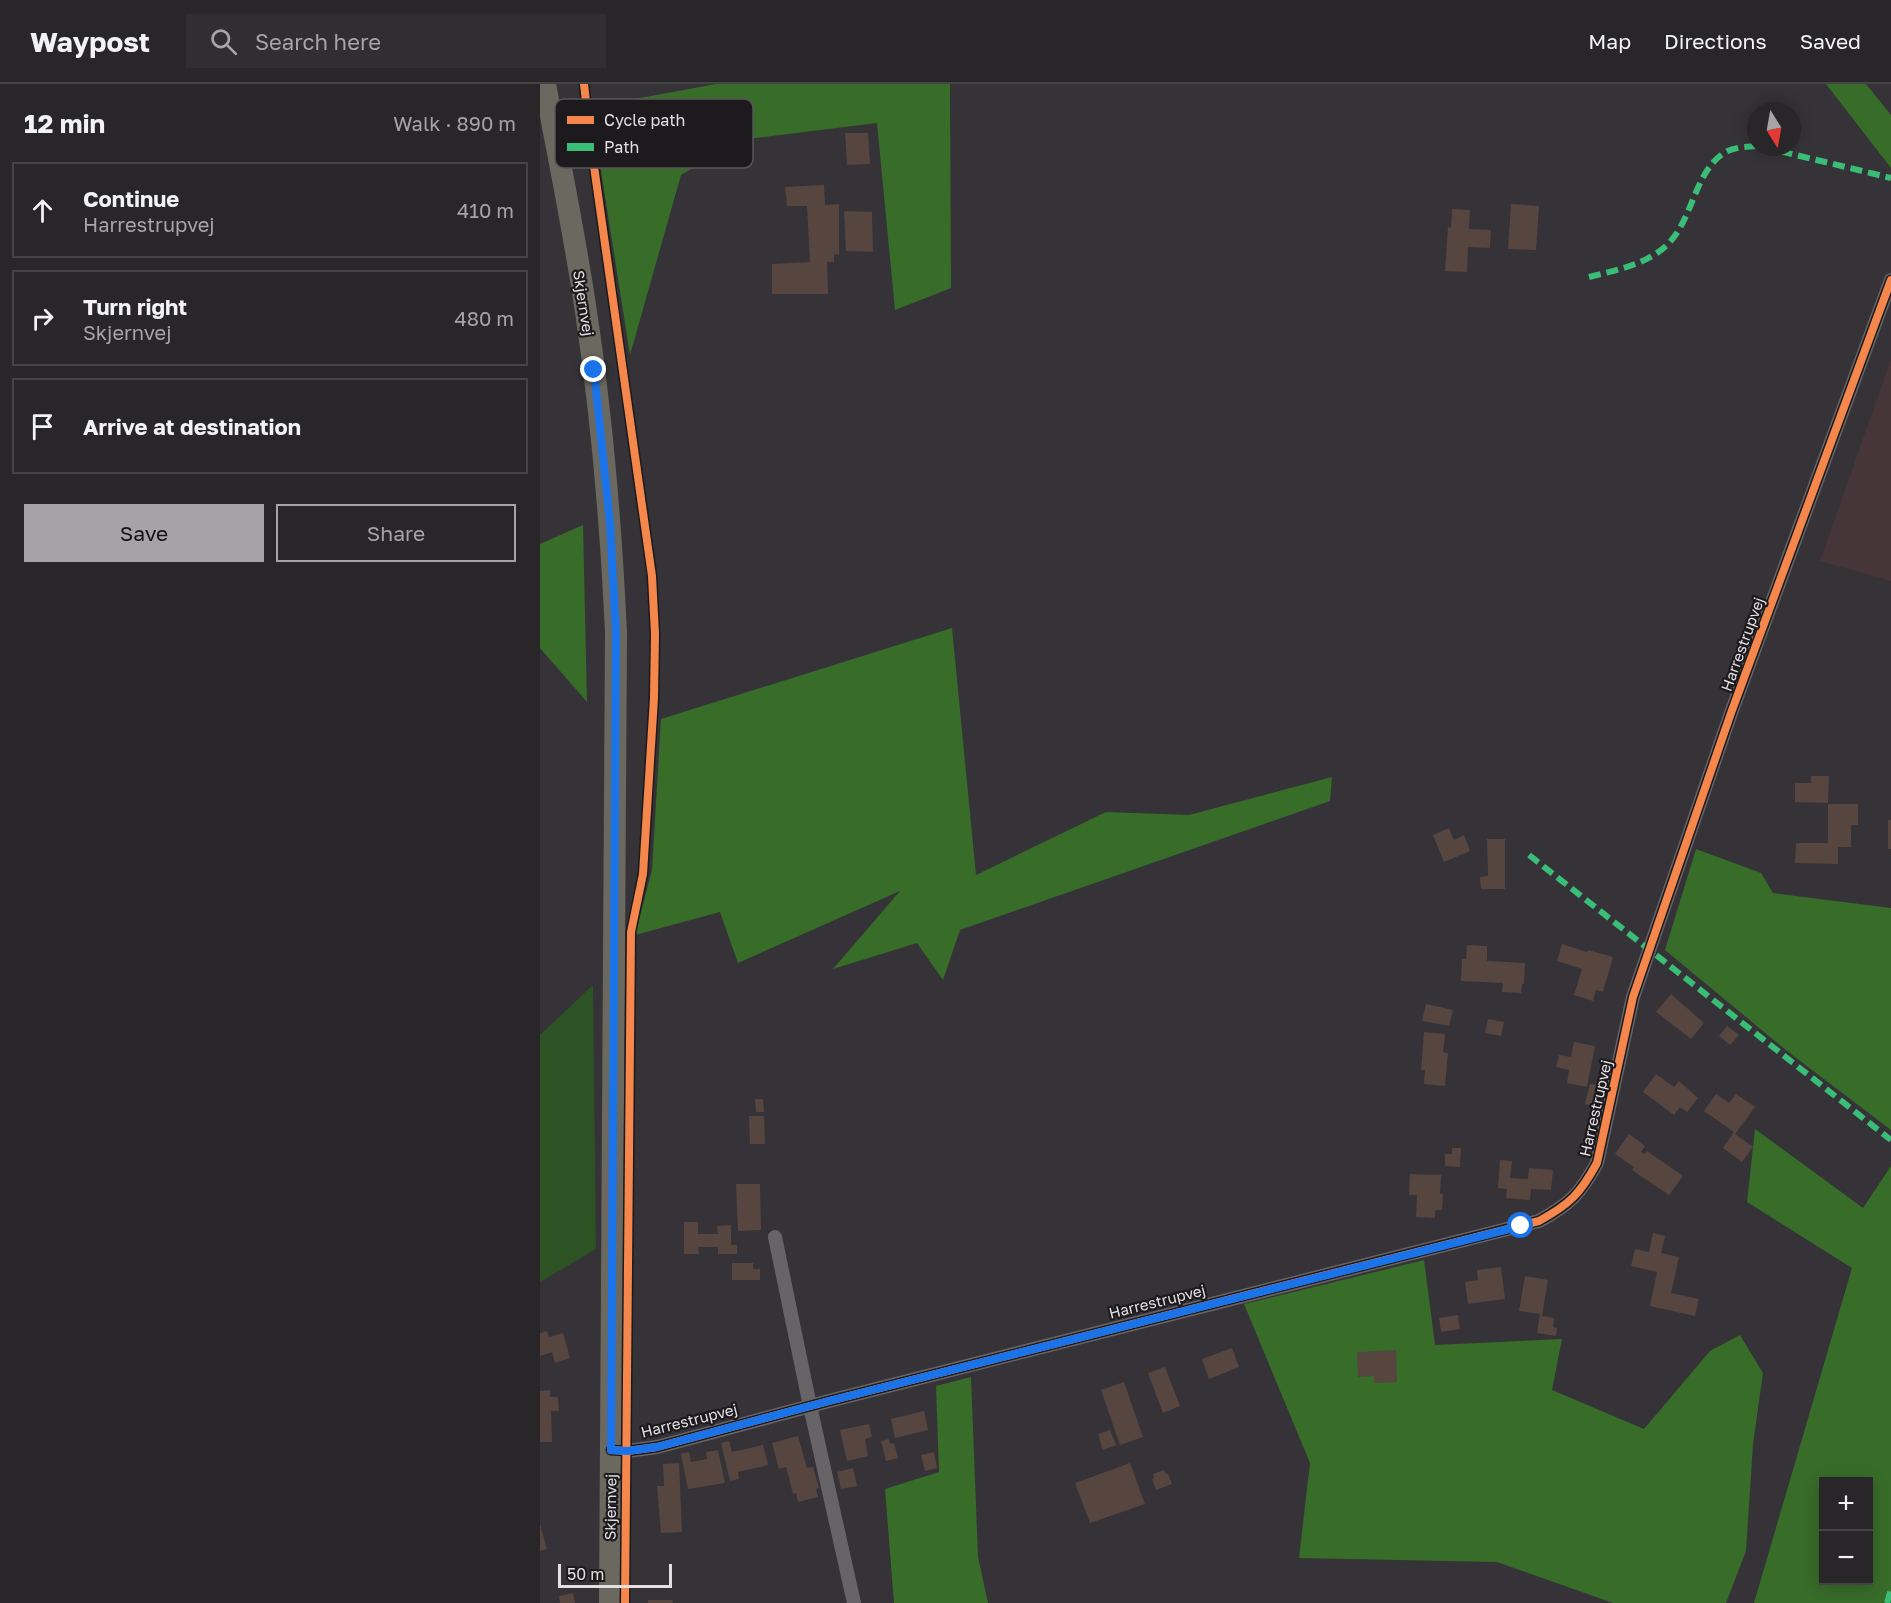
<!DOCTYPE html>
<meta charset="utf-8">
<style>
body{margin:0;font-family:"Golos Text",sans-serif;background:#302e31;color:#f1f3f6}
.controls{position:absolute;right:18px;bottom:18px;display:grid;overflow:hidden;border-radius:0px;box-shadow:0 3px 15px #0003}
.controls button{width:54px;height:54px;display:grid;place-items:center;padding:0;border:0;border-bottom:2px solid #444346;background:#282629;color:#f1f3f6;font:30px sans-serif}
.compass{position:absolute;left:1207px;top:18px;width:54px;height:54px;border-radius:50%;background:#282629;box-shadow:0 3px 15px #0003;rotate:169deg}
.scale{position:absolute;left:18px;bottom:15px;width:114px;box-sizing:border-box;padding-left:6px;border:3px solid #e3e0e4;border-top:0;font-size:16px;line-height:21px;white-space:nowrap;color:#e3e0e4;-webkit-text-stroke:4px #1c1a1d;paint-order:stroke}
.stop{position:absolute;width:18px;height:18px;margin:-14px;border:4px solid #1a73e8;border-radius:50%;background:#fff}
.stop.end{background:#1a73e8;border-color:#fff;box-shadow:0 2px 6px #0008}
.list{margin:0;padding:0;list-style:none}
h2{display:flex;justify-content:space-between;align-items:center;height:78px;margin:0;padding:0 24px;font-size:26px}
h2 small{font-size:20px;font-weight:400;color:#a5a5a8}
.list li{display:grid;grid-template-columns:39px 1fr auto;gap:18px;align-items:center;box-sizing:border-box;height:96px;margin:0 12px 12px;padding:0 12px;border:2px solid #444346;border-radius:0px}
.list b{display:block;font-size:22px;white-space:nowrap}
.list p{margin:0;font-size:20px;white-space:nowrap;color:#a5a5a8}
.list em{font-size:20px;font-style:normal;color:#a5a5a8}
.actions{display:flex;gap:12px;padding:18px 24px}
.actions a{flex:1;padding:14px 0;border:2px solid #a6a3a7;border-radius:0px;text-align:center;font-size:21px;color:#a6a3a7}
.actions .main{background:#a6a3a7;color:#111}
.icon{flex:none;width:33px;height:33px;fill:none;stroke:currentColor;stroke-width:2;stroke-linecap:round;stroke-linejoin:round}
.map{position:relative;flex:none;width:1351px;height:1519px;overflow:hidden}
header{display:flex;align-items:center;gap:36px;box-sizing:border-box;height:84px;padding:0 30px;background:#282629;border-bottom:2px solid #444346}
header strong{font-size:28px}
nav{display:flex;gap:33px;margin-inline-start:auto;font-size:21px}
.search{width:420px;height:54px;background:#302e31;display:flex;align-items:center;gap:15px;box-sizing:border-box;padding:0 21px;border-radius:0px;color:#a5a5a8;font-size:22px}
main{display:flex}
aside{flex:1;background:#282629}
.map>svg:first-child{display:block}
</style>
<header>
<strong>Waypost</strong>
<div class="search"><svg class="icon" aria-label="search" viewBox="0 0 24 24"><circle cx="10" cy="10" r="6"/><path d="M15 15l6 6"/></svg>Search here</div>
<nav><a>Map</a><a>Directions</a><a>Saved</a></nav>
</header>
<main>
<aside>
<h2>12 min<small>Walk · 890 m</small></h2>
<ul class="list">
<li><svg class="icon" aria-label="ahead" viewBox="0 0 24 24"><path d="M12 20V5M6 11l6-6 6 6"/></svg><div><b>Continue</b><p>Harrestrupvej</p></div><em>410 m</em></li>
<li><svg class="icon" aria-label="right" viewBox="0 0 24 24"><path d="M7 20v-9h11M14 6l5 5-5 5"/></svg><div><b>Turn right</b><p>Skjernvej</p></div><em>480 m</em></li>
<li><svg class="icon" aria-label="arrive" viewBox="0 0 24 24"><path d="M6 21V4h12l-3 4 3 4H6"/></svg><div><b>Arrive at destination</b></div></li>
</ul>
<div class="actions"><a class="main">Save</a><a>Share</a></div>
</aside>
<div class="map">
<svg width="1351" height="1519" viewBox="0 0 1351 1519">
<rect width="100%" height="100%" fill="#353337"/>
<!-- commercial -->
<polygon fill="#463539" points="1351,275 1351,497 1280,477"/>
<!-- green -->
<polygon fill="#2d5223" points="53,901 56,1165 0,1198 0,951"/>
<!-- forest -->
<g fill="#386c29" fill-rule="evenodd">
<polygon points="176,0 410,0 411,204 355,226 337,39 199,56 141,91 90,271 51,23"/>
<polygon points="1286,0 1326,0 1351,31 1351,84"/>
<polygon points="43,441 47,618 0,564 0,460"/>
<polygon points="412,544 436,791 566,728 649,731 792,693 790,717 420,846 403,896 377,859 293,885 360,807 198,879 180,828 95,851 112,786 121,635"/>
<polygon points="1156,765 1221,789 1233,809 1351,824 1351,1046 1247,967 1125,866"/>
<path d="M1215,1045L1323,1124L1351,1082V1519H1214L1312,1184L1207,1118ZM1284,1398H1328V1496H1284Z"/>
<polygon points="884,1176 895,1261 1022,1255 1012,1306 1104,1345 1170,1267 1200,1251 1223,1289 1213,1360 1206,1467 1186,1519 1073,1519 957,1478 759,1474 770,1379 704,1220"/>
<polygon points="431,1293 438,1473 448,1519 354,1519 345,1405 399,1388 396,1302"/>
</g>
<!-- building -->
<g fill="#574540">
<polygon points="305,49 328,49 330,80 307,81"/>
<polygon points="284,101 285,121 299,120 299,171 294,170 294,178 287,178 288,210 232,210 232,180 270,178 267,122 247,122 245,103"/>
<polygon points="971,120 999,122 996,166 968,165"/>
<polygon points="912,125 930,126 929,145 951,146 950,164 928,163 927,188 905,187 908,143 911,144"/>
<polygon points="304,127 332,128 333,168 306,167"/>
<polygon points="1271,692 1289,692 1288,719 1255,718 1255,699 1271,699"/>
<polygon points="1288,720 1318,720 1318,741 1311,741 1311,763 1298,763 1298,780 1255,779 1256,759 1288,759"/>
<rect x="1348" y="736" width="3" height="29"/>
<polygon points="909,744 914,756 924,751 930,767 904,778 893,751"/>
<polygon points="947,755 965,755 965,805 941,805 940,793 948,792"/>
<polygon points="1022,860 1047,868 1048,866 1073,873 1063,908 1056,906 1053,917 1034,911 1042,885 1017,877"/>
<polygon points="927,861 947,862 947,877 985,879 984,900 982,900 981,909 962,908 963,899 921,897 922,875 926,875"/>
<polygon points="1131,910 1164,939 1151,955 1116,928"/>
<polygon points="886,920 913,926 909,942 882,937"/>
<polygon points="948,935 964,938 961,952 945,949"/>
<polygon points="1187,942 1199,951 1190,961 1179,952"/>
<polygon points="884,948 905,950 903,968 908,969 905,1002 884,1000 885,986 881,986"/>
<polygon points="1034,958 1055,962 1047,1003 1027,999 1029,986 1016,983 1019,971 1031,973"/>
<polygon points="1116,990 1134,1003 1139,997 1158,1014 1147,1028 1140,1023 1134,1031 1103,1008"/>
<polygon points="1050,1000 1062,1002 1058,1023 1045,1020"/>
<polygon points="1176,1010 1189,1019 1196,1010 1215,1023 1195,1050 1213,1063 1202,1078 1183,1064 1194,1048 1164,1027"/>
<polygon points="215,1015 223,1015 224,1028 216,1028"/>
<polygon points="209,1032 224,1032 225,1060 210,1060"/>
<polygon points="1089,1050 1105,1062 1101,1068 1105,1070 1107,1067 1143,1092 1129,1111 1092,1086 1094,1083 1075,1070"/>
<polygon points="912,1064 921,1064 920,1083 905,1082 905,1070 912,1070"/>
<polygon points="960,1076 972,1077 970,1094 988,1095 989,1084 1013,1086 1011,1106 991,1105 990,1116 966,1114 967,1105 958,1104"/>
<polygon points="870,1090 901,1091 900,1110 903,1110 902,1126 895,1126 895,1134 876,1133 877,1111 869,1111"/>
<polygon points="196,1100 220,1100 221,1146 198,1147"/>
<polygon points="144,1138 158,1138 158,1150 178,1150 177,1142 191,1141 191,1161 197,1161 197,1170 178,1170 178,1163 158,1163 159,1170 144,1170"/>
<polygon points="1113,1149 1125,1152 1121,1169 1139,1173 1131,1209 1159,1215 1155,1232 1110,1222 1117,1188 1091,1182 1095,1165 1109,1168"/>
<polygon points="192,1179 213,1179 213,1185 220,1185 220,1196 192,1196"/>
<polygon points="961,1183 965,1215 928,1220 925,1198 938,1196 937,1186"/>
<polygon points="985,1192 1008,1196 1002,1232 1014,1234 1013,1243 1017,1244 1016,1252 997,1249 1000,1230 979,1227"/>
<polygon points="918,1231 920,1245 901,1248 899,1234"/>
<polygon points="7,1247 9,1253 23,1249 30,1274 15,1279 12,1268 0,1272 0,1249"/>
<polygon points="692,1264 699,1283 669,1295 662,1275"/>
<polygon points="856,1266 857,1298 834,1299 834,1292 818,1293 817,1268"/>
<polygon points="625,1283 640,1322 623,1329 608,1289"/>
<polygon points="584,1298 603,1353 580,1361 561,1306"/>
<polygon points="10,1306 10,1313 18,1313 19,1327 11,1327 12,1358 0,1358 0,1307"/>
<polygon points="384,1327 388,1346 355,1354 351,1335"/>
<polygon points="329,1340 332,1353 325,1355 328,1372 307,1377 300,1346"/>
<polygon points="570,1346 576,1361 563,1366 558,1350"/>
<polygon points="258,1352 267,1384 273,1383 279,1404 276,1405 278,1413 258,1418 256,1409 253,1410 246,1383 239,1385 232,1359"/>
<polygon points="349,1355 350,1360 354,1359 358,1374 346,1377 341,1357"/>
<polygon points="189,1357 192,1368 223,1361 228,1381 198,1388 199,1395 190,1397 181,1359"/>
<polygon points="178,1366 185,1399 148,1405 141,1370 149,1368 151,1378 167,1375 166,1368"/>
<polygon points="394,1368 397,1384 385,1387 381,1371"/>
<polygon points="139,1379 142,1448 121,1449 117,1402 124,1402 123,1380"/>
<polygon points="590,1379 605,1420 550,1439 535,1399"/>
<polygon points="313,1384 317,1402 301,1405 297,1388"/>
<polygon points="624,1386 626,1390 628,1390 632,1400 616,1406 612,1395 614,1394 613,1390"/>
<polygon points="0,1440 7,1465 0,1467"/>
<polygon points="33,1509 35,1519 20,1519 19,1512"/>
<polygon points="108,1516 132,1516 133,1519 108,1519"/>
</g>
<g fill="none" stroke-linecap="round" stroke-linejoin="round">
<!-- minor -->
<g stroke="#666467" stroke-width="14">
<polyline points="235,1153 270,1322 314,1519"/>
<path d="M71,1366L87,1367L117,1363L289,1317L999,1137C1030,1120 1040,1110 1057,1079L1093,913L1191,629L1351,196"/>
</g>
<!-- primary -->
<path stroke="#6b685f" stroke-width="22" d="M5,0C19,76 35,152 46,228C62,334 71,441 76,549L70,1519"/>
<!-- quiet -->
<g stroke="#3abd76" stroke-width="6" stroke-dasharray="12 6" stroke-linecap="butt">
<polyline points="1223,63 1351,94"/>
<path d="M1049,193C1076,186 1105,181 1126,162C1153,137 1154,88 1184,69C1193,63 1206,63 1216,62"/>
<polyline points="989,771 1351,1056"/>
<polyline points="1347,1519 1351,1505"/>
</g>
<defs>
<g id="cycleway">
<polyline points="44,0 51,61 112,492 115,550 114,614 103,790 91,848 85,1519"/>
<path d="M71,1366L87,1367L117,1363L289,1317L999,1137C1030,1120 1040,1110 1057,1079L1093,913L1191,629L1351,196"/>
</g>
</defs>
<!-- cycleway casing -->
<use href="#cycleway" stroke="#1c1a1d" stroke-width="11"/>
<!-- cycleway -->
<use href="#cycleway" stroke="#f5874c" stroke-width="8"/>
</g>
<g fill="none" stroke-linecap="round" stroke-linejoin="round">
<!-- route -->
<polyline stroke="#1a73e8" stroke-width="8" points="54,286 70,439 76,549 71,1366 87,1367 117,1363 289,1317 981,1142"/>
</g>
<g text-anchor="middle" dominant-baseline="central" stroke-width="4.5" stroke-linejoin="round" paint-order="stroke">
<!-- street labels -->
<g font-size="15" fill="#e3e0e4" stroke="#1c1a1d">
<text transform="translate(44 219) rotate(81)">Skjernvej</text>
<text transform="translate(1202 560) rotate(-70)">Harrestrupvej</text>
<text transform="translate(1055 1024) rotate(-77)">Harrestrupvej</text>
<text transform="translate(617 1217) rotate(-14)">Harrestrupvej</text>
<text transform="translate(149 1336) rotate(-14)">Harrestrupvej</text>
<text transform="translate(70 1423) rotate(-89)">Skjernvej</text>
</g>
</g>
<!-- legend -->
<rect x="15" y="15" width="198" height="69" rx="9" fill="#1c1a1d" stroke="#585559" stroke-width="1.5"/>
<rect x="27" y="32" width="27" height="8" fill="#f5874c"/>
<rect x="27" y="59" width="27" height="8" fill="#3abd76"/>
<g font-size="16" fill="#e3e0e4">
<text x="64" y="42">Cycle path</text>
<text x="64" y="69">Path</text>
</g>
</svg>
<div class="controls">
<button>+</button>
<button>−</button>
</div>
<svg class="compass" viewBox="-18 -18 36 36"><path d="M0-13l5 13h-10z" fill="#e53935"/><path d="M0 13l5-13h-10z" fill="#a5a5a8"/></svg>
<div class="scale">50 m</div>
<div class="stop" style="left:981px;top:1142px"></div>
<div class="stop end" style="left:54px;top:286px"></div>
</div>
</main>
